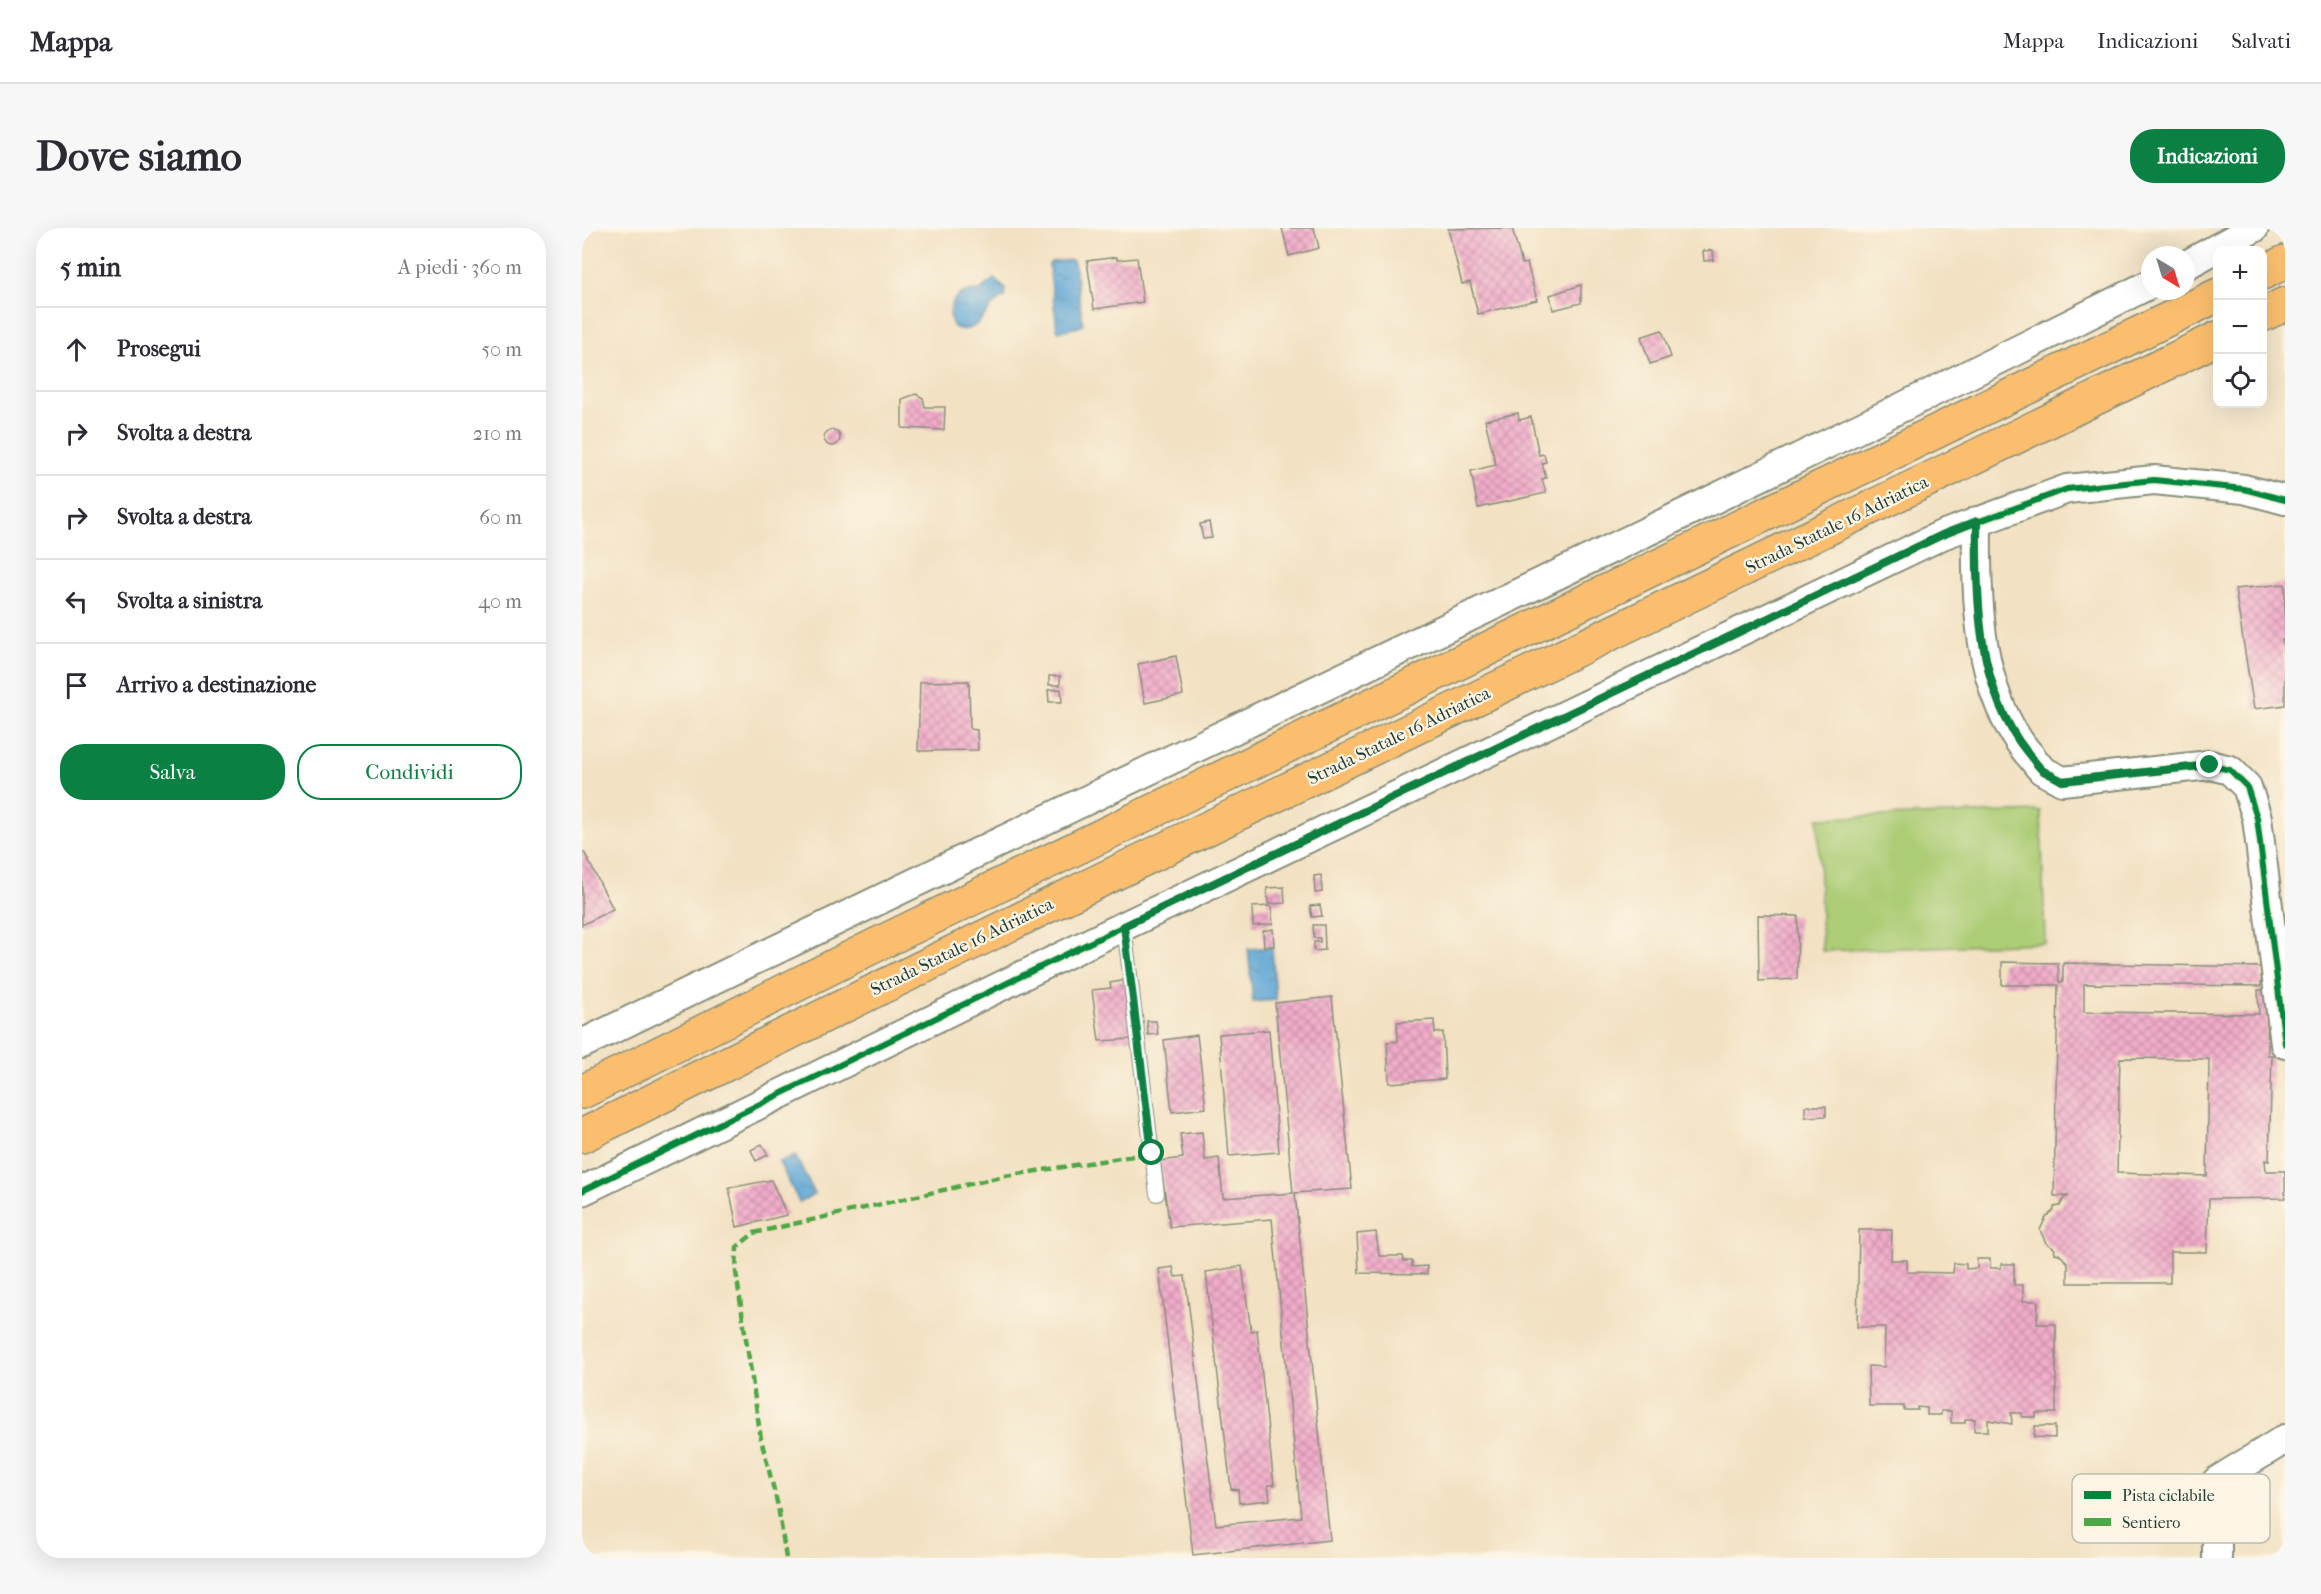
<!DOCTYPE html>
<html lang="it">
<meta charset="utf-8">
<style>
body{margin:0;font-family:"IM FELL French Canon",serif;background:#f7f7f7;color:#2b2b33}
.controls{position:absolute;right:18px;top:18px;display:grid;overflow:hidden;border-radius:12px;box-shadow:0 6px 24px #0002}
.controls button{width:54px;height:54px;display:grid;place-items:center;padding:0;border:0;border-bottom:2px solid #e1e1e2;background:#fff;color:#2b2b33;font:30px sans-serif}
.compass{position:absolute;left:1559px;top:18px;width:54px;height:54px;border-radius:50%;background:#fff;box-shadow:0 6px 24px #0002;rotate:142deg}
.stop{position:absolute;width:18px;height:18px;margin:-14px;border:4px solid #0b8043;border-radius:50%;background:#fff}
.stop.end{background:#0b8043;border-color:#fff;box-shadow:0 2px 6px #0008}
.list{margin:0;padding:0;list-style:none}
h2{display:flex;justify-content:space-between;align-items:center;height:78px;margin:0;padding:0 24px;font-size:26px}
h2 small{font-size:20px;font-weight:400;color:#7c7c81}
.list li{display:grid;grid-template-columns:39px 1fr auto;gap:18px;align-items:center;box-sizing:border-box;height:84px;padding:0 24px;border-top:2px solid #e1e1e2}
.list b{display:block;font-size:22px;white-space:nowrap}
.list em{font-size:20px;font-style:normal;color:#7c7c81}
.actions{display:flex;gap:12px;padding:18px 24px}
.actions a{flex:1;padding:14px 0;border:2px solid #0b8043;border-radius:24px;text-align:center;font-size:21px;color:#0b8043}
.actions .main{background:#0b8043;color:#fff}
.icon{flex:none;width:33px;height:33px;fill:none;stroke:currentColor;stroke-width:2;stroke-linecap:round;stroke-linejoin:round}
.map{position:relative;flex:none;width:1703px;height:1330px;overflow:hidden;border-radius:24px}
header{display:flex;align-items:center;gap:36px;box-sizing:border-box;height:84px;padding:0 30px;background:#fff;border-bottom:2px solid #e1e1e2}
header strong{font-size:28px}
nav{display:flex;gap:33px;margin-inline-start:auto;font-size:21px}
.intro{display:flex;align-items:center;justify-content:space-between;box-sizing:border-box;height:144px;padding:0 36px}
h1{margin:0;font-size:42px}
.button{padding:15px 27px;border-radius:24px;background:#0b8043;color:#fff;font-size:21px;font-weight:700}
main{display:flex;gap:36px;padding:0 36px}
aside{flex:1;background:#fff;border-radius:24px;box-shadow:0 6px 24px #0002}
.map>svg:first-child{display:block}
</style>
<header>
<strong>Mappa</strong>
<nav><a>Mappa</a><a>Indicazioni</a><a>Salvati</a></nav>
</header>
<div class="intro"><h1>Dove siamo</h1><a class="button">Indicazioni</a></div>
<main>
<aside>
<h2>5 min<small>A piedi · 360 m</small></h2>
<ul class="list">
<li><svg class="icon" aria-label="ahead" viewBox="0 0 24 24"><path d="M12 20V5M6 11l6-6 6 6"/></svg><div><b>Prosegui</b></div><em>50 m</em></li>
<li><svg class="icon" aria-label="right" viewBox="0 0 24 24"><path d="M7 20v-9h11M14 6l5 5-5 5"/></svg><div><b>Svolta a destra</b></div><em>210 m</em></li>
<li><svg class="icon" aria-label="right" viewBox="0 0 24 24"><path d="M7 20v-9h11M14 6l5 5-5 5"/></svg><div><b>Svolta a destra</b></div><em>60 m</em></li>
<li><svg class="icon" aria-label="left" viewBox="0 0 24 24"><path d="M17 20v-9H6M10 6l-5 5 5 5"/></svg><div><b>Svolta a sinistra</b></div><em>40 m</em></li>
<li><svg class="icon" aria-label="arrive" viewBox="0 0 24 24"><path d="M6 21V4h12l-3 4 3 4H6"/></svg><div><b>Arrivo a destinazione</b></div></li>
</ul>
<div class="actions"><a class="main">Salva</a><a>Condividi</a></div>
</aside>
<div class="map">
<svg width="1703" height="1330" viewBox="0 0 1703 1330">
<defs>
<pattern id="water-ripples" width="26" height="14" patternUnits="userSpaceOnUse" patternTransform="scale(1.5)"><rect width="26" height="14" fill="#5ea6d5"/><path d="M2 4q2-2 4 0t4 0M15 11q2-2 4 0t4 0" fill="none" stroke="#4d88ae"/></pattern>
<pattern id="building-cross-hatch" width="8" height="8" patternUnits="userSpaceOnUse" patternTransform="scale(1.5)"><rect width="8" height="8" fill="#f2acca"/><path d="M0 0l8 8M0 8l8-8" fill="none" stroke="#c38da5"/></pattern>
</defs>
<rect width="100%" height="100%" fill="#fcf5e5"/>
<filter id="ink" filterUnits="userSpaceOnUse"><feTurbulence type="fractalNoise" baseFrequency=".0167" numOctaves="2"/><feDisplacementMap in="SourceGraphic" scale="12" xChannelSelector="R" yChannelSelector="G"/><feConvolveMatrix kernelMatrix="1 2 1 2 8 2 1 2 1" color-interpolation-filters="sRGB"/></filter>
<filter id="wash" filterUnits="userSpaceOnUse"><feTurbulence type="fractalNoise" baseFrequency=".008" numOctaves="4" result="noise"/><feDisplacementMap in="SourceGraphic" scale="24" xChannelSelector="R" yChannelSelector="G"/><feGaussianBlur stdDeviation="1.35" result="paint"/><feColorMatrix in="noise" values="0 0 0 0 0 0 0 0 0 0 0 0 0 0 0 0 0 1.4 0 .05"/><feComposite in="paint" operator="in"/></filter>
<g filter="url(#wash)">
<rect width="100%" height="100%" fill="#f2e1c2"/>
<!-- grass -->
<polygon fill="#accc74" stroke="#668454" stroke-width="1.5" points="1459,583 1463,715 1240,723 1236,590"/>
<!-- water -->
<g fill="url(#water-ripples)" stroke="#3e7284" stroke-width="1.5">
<polygon points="490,32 492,34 501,97 497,99 477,103 475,101 467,37 469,34"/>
<path d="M412,51L424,61L423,69C404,74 397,112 372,99C365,88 368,70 381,65C385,63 391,64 396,63C402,60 406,55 412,51Z"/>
<polygon points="690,719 694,772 671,774 666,721"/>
<polygon points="213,927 233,966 217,974 197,934"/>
</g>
<g id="blocks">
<!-- building -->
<g fill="url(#building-cross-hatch)" fill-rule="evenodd">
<polygon points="700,0 732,0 737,20 707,28"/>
<polygon points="930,0 940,36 945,35 955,72 896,86 888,54 880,56 866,1"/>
<polygon points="1131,22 1132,32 1122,33 1121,23"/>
<polygon points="535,29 535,32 555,30 561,74 512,81 505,33"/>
<polygon points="999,57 999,75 971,82 968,67"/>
<polygon points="1080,102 1089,129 1068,136 1059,109"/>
<polygon points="334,166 341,170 343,179 363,179 362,202 320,200 320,171"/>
<polygon points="936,185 937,192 949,189 957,227 962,226 964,234 960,235 964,250 960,251 964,265 896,280 889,243 914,237 903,192"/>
<circle cx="250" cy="210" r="8"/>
<polygon points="627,294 630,310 621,311 618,296"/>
<polygon points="1703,356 1703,412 1700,412 1703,436 1703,477 1672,481 1653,361"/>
<polygon points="594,428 601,467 563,475 556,436"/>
<rect x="467" y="448" width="11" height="9"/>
<polygon points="387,453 388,501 395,502 396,522 336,523 338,454"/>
<polygon points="479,461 480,474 467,474 466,462"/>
<polygon points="2,624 31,681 0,697 0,625"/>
<polygon points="739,647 740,664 733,665 732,648"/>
<polygon points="702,659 703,675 686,676 685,660"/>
<polygon points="738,677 740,688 730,689 728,678"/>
<polygon points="689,678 691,696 671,698 670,679"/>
<polygon points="1176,687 1216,688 1215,751 1177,753"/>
<polygon points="731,697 742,697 743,722 732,723 732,714 738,714 738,710 732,710"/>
<polygon points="691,701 692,718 682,719 681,703"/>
<path d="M1420,734L1476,735L1477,754H1481V735L1680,739L1679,758L1502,756V784L1677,786L1676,762H1685L1686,827H1690L1687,933L1683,932L1684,943H1703V970L1627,971L1625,1024H1588V1055H1486V1035L1477,1026L1472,1025L1473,1021L1464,1015L1458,1002L1464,989L1472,982V979L1478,978L1482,970L1487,968H1472L1476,757H1420ZM1538,830L1627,831L1625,948L1535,945Z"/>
<polygon points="545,752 551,811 517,813 510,762 529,760 528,755"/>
<polygon points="750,769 770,961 713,965 748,1312 611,1327 577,1041 591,1039 593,1049 603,1048 634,1297 719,1289 690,991 588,999 578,933 601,930 598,906 620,904 623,932 637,930 641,970 711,965 693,775"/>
<polygon points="852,792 853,805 861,804 863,851 807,855 805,814 816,813 815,794"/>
<polygon points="565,793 574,793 576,806 566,807"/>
<polygon points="687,802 697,924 647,928 637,806"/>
<polygon points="615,807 624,880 590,884 582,812"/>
<polygon points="1223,878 1244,878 1244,888 1223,889"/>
<polygon points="180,916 186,927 174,933 169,922"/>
<polygon points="189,952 205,987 155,999 147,960"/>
<polygon points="1277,1002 1310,1002 1309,1032 1325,1032 1325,1044 1371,1045 1372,1035 1384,1036 1384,1041 1395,1040 1395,1031 1408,1031 1408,1040 1419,1040 1419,1036 1432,1036 1432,1057 1441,1057 1441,1073 1456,1073 1455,1096 1474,1096 1474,1185 1454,1185 1454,1189 1440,1189 1440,1185 1429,1185 1430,1196 1406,1192 1406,1203 1392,1203 1393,1191 1383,1191 1383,1195 1369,1195 1369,1183 1359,1183 1359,1187 1345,1187 1345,1180 1335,1179 1336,1182 1322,1182 1322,1178 1287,1178 1286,1138 1302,1139 1303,1099 1275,1099"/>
<polygon points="794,1004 797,1028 821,1028 822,1033 830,1033 830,1039 845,1038 845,1046 777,1045 775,1006"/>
<polygon points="660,1038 669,1103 675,1102 692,1257 686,1257 688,1272 657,1275 656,1262 649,1261 624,1044"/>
<polygon points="1453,1198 1473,1198 1473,1210 1452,1209"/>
</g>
</g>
</g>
<g filter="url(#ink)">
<use href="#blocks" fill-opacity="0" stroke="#888f7b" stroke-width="1.5"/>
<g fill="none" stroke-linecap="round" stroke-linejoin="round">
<defs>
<polyline id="lane" points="542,698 575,966"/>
<g id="street">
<polyline points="1604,37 1672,0"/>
<path d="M1395,293C1394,370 1395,462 1445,524C1450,529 1455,537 1460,542C1466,546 1474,549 1480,553L1628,537L1648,542L1665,559L1675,590L1703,816"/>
<path d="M0,816C522,560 1049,317 1568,56"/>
<polyline points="0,963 542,698 1360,307 1485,261 1572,252 1662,261 1703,272"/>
<polyline points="1635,1330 1635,1253 1703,1211"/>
</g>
<g id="highway">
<polyline points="1680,45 1703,34"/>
<polyline points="1680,87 1703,76"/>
<polyline points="0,864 294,717 1636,67"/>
<path d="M0,908C542,636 1092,378 1636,110"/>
</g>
</defs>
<!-- lane casing -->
<use href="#lane" stroke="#888f7b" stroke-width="16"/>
<!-- street casing -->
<use href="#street" stroke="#888f7b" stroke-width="32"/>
<!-- highway casing -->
<use href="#highway" stroke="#888f7b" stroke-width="36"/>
<!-- lane -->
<use href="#lane" stroke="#fff" stroke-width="14"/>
<!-- street -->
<use href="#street" stroke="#fff" stroke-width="28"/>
<!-- highway -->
<use href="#highway" stroke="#fbbe6e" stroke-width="33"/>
<!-- quiet -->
<polyline stroke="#4fa644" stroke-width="4.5" stroke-dasharray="9 4.5" stroke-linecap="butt" points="204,1330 196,1278 179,1211 154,1044 155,1019 172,1005 423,948 570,925"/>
<defs>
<g id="cycleway">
<path d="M1395,293C1394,370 1395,462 1445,524C1450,529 1455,537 1460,542C1466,546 1474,549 1480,553L1628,537L1648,542L1665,559L1675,590L1703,816"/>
<polyline points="0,963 542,698 1360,307 1485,261 1572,252 1662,261 1703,272"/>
</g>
</defs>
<!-- cycleway casing -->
<use href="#cycleway" stroke="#fcf5e5" stroke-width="10"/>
<!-- cycleway -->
<use href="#cycleway" stroke="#00873e" stroke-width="6"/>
</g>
</g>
<g fill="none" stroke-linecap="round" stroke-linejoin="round" filter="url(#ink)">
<!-- route -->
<path stroke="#0b8043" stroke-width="8" d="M570,925L542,698L1360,307L1395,293C1394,370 1395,462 1445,524C1450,530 1455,537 1460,542C1466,546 1474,549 1480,553L1628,537"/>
</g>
<g text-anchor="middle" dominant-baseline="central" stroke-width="4.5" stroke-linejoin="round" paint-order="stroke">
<!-- street labels -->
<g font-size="18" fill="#1f3d34" stroke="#fcf5e5">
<text transform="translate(1255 297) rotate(-26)">Strada Statale 16 Adriatica</text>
<text transform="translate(817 508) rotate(-26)">Strada Statale 16 Adriatica</text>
<text transform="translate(380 719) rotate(-26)">Strada Statale 16 Adriatica</text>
</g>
</g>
<!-- legend -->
<rect x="1490" y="1246" width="198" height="69" rx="9" fill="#fcf5e5" stroke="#babeb0" stroke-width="1.5"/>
<rect x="1502" y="1263" width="27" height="8" fill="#00873e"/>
<rect x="1502" y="1290" width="27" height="8" fill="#4fa644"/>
<g font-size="16" fill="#1f3d34">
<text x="1540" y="1273">Pista ciclabile</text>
<text x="1540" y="1300">Sentiero</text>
</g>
</svg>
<div class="controls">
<button>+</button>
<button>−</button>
<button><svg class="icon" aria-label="locate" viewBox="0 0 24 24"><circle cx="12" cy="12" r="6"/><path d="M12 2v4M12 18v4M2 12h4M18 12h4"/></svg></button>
</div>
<svg class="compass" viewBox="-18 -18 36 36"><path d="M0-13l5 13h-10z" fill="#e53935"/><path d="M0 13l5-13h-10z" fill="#7c7c81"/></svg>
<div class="stop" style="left:570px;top:925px"></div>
<div class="stop end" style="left:1628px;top:537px"></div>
</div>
</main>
